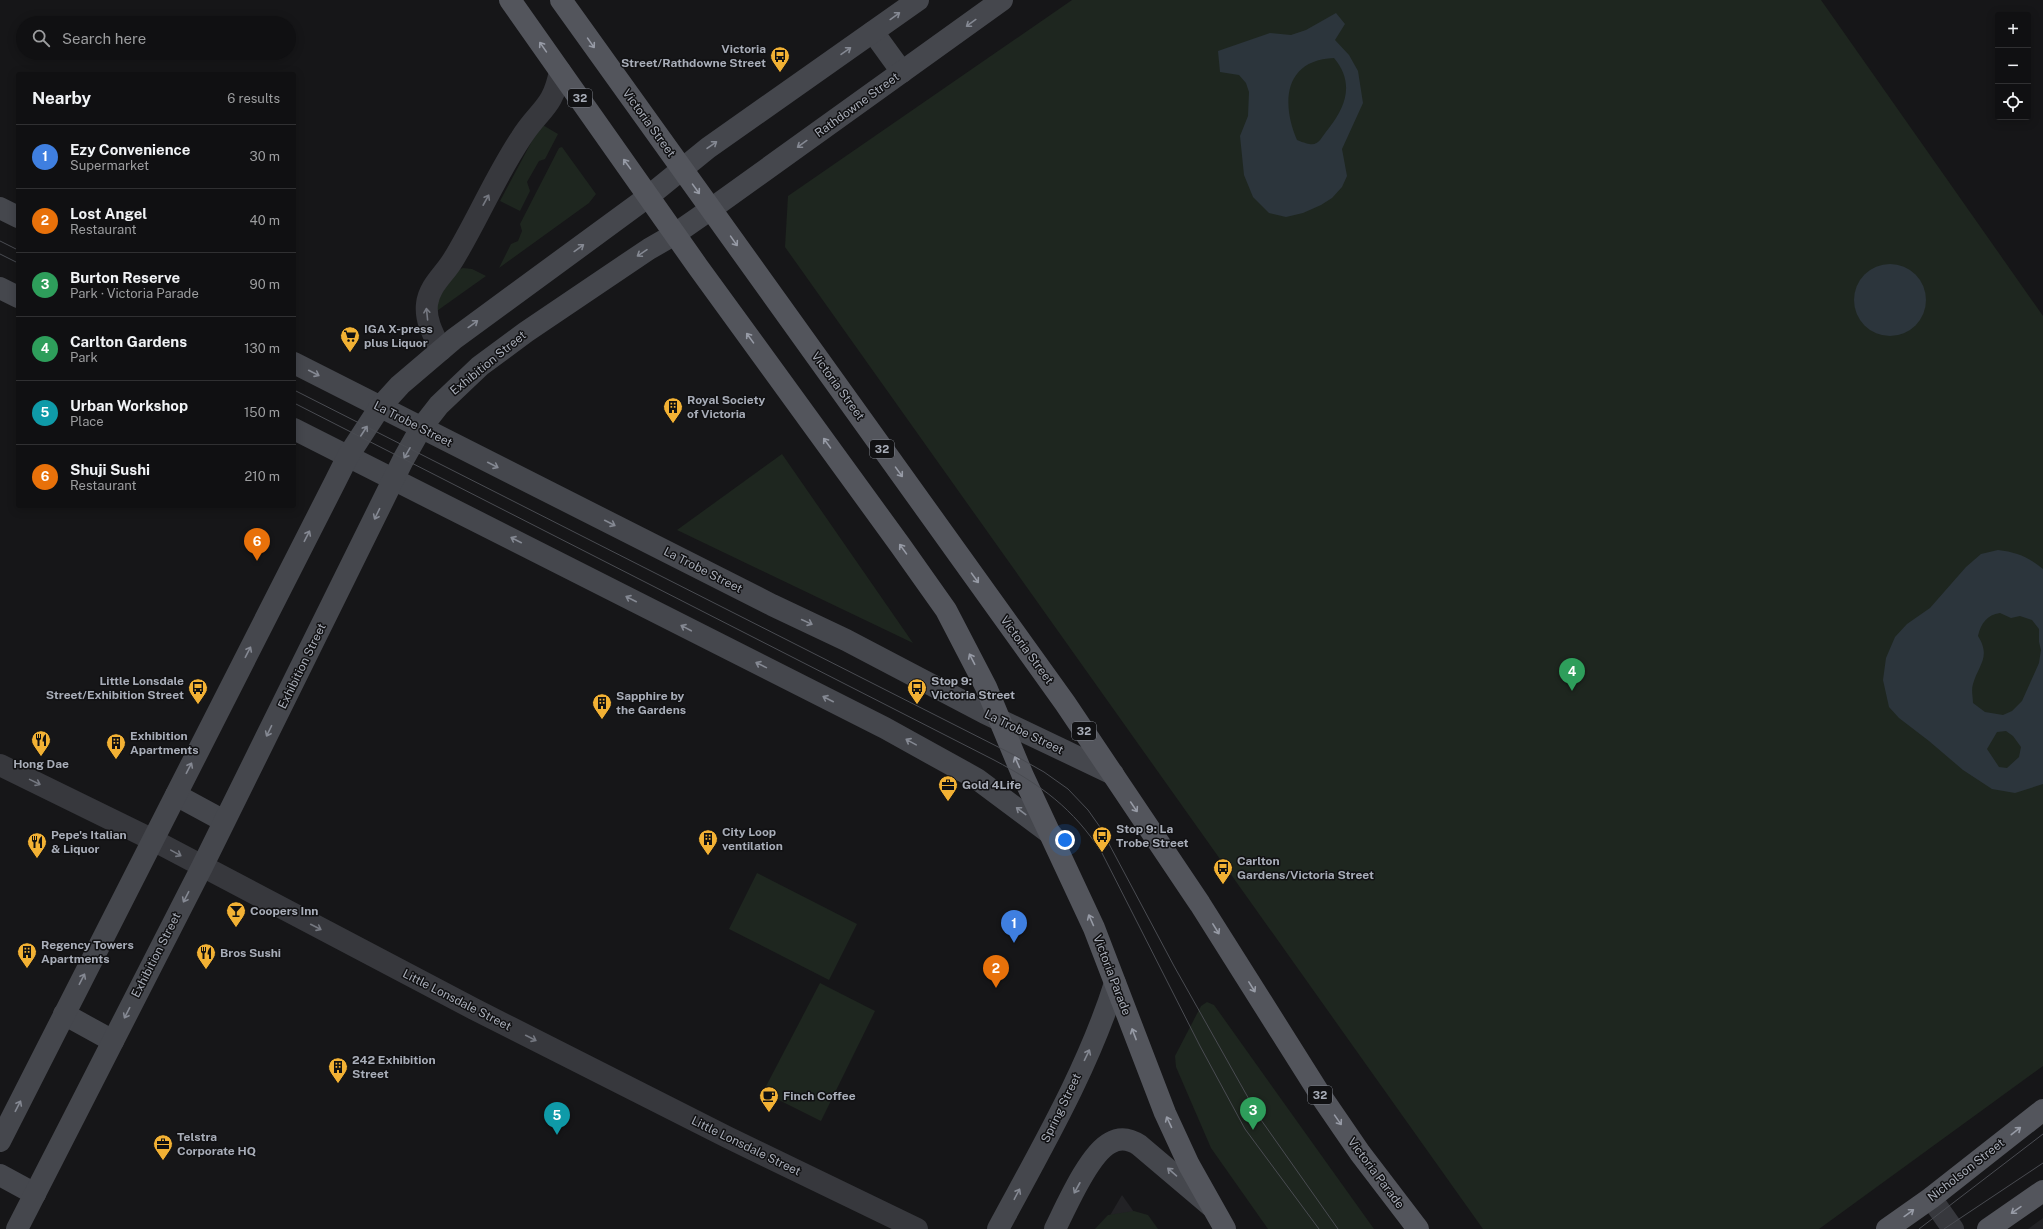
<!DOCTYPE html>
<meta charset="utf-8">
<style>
body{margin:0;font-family:"Public Sans",sans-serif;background:#1e1e20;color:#f1f3f6}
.controls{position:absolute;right:12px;top:12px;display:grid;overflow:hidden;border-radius:4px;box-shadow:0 2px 10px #0003}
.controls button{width:36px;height:36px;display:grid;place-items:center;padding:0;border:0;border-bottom:1px solid #303032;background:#101012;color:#f1f3f6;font:20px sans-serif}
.you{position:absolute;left:1065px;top:840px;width:14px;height:14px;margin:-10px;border:3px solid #fff;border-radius:50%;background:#1a73e8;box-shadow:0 0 0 6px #1a73e833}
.badge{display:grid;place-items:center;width:26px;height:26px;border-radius:50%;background:#8c9099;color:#fff;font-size:13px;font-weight:700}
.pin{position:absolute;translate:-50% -33px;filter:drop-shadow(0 1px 2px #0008)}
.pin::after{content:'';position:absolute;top:21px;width:14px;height:12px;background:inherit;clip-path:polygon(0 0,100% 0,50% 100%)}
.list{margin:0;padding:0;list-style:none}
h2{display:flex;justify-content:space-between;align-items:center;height:52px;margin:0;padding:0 16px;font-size:17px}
h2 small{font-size:13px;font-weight:400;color:#9c9d9f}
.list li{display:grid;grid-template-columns:26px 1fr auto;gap:12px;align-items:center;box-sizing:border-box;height:64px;padding:0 16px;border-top:1px solid #303032}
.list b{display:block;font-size:15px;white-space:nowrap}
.list p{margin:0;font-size:13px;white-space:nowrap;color:#9c9d9f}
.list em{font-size:13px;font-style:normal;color:#9c9d9f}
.icon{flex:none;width:22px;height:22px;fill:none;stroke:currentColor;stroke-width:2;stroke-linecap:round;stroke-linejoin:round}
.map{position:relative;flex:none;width:2043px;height:1229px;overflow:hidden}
.search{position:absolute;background:#101012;box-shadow:0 2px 10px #0003;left:16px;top:16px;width:280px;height:44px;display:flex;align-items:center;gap:10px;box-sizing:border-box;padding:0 14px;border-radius:22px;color:#9c9d9f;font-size:15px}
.panel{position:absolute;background:#101012;box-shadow:0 2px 10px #0003;left:16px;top:72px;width:280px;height:436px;border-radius:4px}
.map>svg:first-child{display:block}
</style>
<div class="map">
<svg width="2043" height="1229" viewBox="0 0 2043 1229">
<rect width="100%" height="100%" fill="#161618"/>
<!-- built -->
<g fill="#222225">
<polygon points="1122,1195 1146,1229 1102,1229"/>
<polygon points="2043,1218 2043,1229 2028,1229"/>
</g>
<!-- green -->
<g fill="#1e261f">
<polygon points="1072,0 1821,0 2043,316 2043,1066 1819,1229 1483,1229 785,247 788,196"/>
<polygon points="541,124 558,134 545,159 539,161 527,182 530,191 520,211 500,201"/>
<polygon points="562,147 596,194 589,203 499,268 511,244 518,241 522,231 520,224 559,148"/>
<polygon points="463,268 472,269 486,276 434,313 436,303 455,271"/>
<polygon points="782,454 913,643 677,530"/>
<polygon points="757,873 857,924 829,980 729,929"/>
<polygon points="820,983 875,1011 821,1121 763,1092"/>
<polygon points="1207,1002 1214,1005 1374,1229 1268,1229 1211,1148 1176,1067 1175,1056 1201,1006"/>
<polygon points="1134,1211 1148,1215 1158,1229 1095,1229 1108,1215"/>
</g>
<!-- water -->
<g fill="#2c353c" fill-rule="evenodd">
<path d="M1336,13L1345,24L1335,40L1349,55L1358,71L1363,103L1342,149L1347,176L1342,187L1332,198L1321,205L1303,213L1286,217L1269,213L1253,197L1244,175L1240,136L1248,116L1249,92L1246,83L1239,75L1220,72L1218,51L1270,33L1291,35L1306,30ZM1334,58C1354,82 1347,105 1329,128C1317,143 1319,149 1297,140C1281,103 1284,60 1334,58Z"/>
<circle cx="1890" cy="300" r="36"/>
<path d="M1998,550C2016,552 2029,557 2043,569V784L2015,793L1992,789L1963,770L1929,741L1899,718L1889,707L1883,680L1886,658L1895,637L1907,624L1930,608L1966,567L1981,554ZM2000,613L2011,618L2020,616L2032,620L2039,629V642L2041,650L2039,663L2022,701L2012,711L2003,715L1985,712L1973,703C1973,697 1971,690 1973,684C1979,664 1991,657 1978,636C1981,623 1987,615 2000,613ZM2006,731L2013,736L2021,747L2019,757L2007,768L1999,767L1987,749L1997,732Z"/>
</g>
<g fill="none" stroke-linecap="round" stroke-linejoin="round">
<!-- street -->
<g stroke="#37383d" stroke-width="22">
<path d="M441,350C434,336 425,321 427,304C429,286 444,275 453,260C477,221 495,177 521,138C539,109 553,109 560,71"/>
<polyline points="0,765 153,840 474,1009 727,1137 917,1229"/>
<polyline points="1931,1198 1953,1229"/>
</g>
<!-- secondary -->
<g stroke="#45474d" stroke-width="22">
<polyline points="873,32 902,72"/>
<polyline points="0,208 18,217"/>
<polyline points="0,288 18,297"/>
<polyline points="294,363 772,605 846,640 985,713 1113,774"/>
<polyline points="294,429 885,728 977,779 1052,835"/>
<polyline points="176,795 224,821"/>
<polyline points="64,1014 113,1041"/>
<polyline points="0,1141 335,482 348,456 380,407 400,385 454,339 649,196 708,148 918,0"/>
<polyline points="0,1175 35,1194"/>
<polyline points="17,1229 202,867 403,460 421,428 439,405 480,366 526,332 649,249 675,234 711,209 1002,0"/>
<path d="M998,1229C1041,1149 1088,1069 1115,983"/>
<path d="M1055,1229C1066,1207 1089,1154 1110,1143C1120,1137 1130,1139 1139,1145L1211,1206"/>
</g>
<!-- primary -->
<g stroke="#53555c" stroke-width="22">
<polyline points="510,0 698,267 900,545 946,610 986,687 1023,776 1094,928 1165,1113 1189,1165 1225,1229"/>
<polyline points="561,0 1065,703 1200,904 1323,1099 1360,1153 1418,1229"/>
<polyline points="1887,1229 1931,1198 2043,1110"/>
<polyline points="1988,1229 2043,1191"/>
</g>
<!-- tram -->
<g stroke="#4a4c52" stroke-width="1">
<polyline points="0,241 18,250"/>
<polyline points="0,254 18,263"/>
<polyline points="294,390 1014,755 1044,772 1068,789 1088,810 1100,827 1174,966 1259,1117 1338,1229"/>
<path d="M294,403L994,760C1041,785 1073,808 1102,853L1200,1046L1245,1129L1319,1229"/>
<polyline points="1919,1229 2043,1134"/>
<polyline points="1944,1229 2043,1163"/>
</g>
</g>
<!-- one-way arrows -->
<defs><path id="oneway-shaft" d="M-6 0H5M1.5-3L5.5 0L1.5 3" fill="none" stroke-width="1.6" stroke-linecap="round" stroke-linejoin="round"/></defs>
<g stroke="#858993">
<use href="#oneway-shaft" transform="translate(895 16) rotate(-36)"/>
<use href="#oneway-shaft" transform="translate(971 23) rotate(144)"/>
<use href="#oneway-shaft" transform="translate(846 51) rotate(-35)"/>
<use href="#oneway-shaft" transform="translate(802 144) rotate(144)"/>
<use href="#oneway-shaft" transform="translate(712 145) rotate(-35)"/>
<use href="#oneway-shaft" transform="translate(579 248) rotate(-36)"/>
<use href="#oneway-shaft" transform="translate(642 253) rotate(146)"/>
<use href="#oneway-shaft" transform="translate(473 324) rotate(-36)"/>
<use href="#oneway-shaft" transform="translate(314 373) rotate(27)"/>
<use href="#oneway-shaft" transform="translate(364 431) rotate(-57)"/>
<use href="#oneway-shaft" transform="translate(407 453) rotate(120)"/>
<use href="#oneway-shaft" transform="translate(493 465) rotate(27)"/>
<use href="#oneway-shaft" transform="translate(377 514) rotate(116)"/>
<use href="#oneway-shaft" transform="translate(610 523) rotate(27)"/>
<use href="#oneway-shaft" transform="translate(307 536) rotate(-63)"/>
<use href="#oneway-shaft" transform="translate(516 540) rotate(-153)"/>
<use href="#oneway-shaft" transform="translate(631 599) rotate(-153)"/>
<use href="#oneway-shaft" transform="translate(807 622) rotate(25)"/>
<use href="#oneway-shaft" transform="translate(686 628) rotate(-152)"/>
<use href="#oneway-shaft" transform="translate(248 652) rotate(-63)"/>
<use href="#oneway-shaft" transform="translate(761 665) rotate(-154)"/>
<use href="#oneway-shaft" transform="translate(828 699) rotate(-153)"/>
<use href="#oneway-shaft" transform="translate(269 731) rotate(116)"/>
<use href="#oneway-shaft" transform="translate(911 742) rotate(-151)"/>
<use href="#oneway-shaft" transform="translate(189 768) rotate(-63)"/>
<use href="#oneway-shaft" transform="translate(1021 811) rotate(-143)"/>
<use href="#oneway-shaft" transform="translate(186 897) rotate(117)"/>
<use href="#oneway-shaft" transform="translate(82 979) rotate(-63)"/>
<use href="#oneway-shaft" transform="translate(127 1013) rotate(117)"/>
<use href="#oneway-shaft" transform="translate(1087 1055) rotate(-64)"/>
<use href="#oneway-shaft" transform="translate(18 1106) rotate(-63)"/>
<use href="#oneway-shaft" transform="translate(1172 1172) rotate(-139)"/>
<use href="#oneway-shaft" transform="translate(1077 1188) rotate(119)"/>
<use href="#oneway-shaft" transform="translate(1017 1194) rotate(-62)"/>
</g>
<g stroke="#979ba6">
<use href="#oneway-shaft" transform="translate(591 43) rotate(55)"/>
<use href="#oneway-shaft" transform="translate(543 47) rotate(-125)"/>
<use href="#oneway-shaft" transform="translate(627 164) rotate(-126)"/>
<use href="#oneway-shaft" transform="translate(696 189) rotate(54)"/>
<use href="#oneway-shaft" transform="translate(734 241) rotate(55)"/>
<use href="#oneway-shaft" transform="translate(750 338) rotate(-126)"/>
<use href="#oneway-shaft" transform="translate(827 443) rotate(-126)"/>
<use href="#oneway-shaft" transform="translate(899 472) rotate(54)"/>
<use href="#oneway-shaft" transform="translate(903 549) rotate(-126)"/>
<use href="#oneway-shaft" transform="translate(975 578) rotate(54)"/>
<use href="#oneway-shaft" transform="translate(972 659) rotate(-117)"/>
<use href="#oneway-shaft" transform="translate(1017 762) rotate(-114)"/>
<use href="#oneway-shaft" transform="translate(1134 807) rotate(56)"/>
<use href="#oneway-shaft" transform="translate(1091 920) rotate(-114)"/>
<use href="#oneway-shaft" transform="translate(1216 929) rotate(58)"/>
<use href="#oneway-shaft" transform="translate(1252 987) rotate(58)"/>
<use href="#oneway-shaft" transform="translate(1134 1034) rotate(-111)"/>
<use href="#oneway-shaft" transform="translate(1338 1120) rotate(55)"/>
<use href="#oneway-shaft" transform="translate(1169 1122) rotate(-115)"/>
<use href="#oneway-shaft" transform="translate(2016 1131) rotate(-38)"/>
<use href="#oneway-shaft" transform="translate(2016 1210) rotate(145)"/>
<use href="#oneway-shaft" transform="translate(1909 1213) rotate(-36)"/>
</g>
<g stroke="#757881">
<use href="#oneway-shaft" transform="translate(486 200) rotate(-61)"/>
<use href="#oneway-shaft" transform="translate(427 314) rotate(-96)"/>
<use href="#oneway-shaft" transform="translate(35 782) rotate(26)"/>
<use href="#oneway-shaft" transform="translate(176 853) rotate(29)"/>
<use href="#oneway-shaft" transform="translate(316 927) rotate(27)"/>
<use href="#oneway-shaft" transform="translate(531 1038) rotate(27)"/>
</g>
<!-- icons -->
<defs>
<symbol id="bus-pin" viewBox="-11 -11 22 30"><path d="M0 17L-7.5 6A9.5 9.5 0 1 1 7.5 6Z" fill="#f2b134" stroke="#111113"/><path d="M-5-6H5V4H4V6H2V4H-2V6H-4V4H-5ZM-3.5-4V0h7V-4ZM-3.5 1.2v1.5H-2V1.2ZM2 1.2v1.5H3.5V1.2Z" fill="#111"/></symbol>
<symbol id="supermarket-pin" viewBox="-11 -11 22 30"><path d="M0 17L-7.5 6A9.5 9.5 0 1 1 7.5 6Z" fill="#f2b134" stroke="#111113"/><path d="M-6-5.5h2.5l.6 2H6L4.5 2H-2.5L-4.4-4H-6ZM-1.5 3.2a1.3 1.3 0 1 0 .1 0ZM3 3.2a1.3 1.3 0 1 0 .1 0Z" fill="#111"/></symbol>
<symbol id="building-pin" viewBox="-11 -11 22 30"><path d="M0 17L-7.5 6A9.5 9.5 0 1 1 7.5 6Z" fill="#f2b134" stroke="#111113"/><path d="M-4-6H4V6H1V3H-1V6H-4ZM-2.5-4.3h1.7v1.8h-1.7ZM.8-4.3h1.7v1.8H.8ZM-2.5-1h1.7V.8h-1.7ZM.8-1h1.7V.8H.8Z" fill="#111"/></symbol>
<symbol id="restaurant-pin" viewBox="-11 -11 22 30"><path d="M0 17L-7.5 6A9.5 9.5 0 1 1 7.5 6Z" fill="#f2b134" stroke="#111113"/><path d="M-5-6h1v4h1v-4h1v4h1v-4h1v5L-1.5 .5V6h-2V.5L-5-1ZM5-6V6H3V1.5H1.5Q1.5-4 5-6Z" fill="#111"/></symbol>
<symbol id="office-pin" viewBox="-11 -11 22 30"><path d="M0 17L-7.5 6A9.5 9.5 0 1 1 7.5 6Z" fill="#f2b134" stroke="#111113"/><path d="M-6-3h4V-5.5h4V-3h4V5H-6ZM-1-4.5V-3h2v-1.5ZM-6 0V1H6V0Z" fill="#111"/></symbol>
<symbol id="bar-pin" viewBox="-11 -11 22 30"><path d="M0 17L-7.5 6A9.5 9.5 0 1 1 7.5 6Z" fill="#f2b134" stroke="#111113"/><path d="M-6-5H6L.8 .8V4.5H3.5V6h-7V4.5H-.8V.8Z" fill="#111"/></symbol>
<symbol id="cafe-pin" viewBox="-11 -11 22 30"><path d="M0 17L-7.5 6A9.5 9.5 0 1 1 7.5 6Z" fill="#f2b134" stroke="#111113"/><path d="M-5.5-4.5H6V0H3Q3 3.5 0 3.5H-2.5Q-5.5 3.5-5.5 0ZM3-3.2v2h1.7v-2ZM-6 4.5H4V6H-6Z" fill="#111"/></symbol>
</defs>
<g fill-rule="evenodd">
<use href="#bus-pin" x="769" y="45" width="22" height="30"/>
<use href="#supermarket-pin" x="339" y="325" width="22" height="30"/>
<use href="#building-pin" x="662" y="396" width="22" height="30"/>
<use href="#bus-pin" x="187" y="677" width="22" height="30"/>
<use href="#bus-pin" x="906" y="677" width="22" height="30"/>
<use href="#building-pin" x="591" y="692" width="22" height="30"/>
<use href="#restaurant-pin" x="30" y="729" width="22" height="30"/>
<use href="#building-pin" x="105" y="732" width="22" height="30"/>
<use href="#office-pin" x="937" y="774" width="22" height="30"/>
<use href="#bus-pin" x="1091" y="825" width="22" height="30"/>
<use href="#building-pin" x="697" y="828" width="22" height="30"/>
<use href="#restaurant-pin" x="26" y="831" width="22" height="30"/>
<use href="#bus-pin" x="1212" y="857" width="22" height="30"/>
<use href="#bar-pin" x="225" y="900" width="22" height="30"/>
<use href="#building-pin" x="16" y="941" width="22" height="30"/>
<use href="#restaurant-pin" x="195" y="942" width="22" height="30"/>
<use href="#building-pin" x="327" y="1056" width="22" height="30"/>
<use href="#cafe-pin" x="758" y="1085" width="22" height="30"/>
<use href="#office-pin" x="152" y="1133" width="22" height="30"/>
</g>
<g text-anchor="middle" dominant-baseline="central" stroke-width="3" stroke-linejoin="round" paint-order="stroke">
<!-- shield labels -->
<g fill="#111113" stroke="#7b7e86" stroke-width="1">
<rect x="568" y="89" width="24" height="18" rx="3"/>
<rect x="870" y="440" width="24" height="18" rx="3"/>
<rect x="1072" y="722" width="24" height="18" rx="3"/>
<rect x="1308" y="1086" width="24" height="18" rx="3"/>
</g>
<g font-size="11" font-weight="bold" fill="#a8adb8">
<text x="580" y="98">32</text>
<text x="882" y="449">32</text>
<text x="1084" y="731">32</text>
<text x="1320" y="1095">32</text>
</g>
<!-- poi labels -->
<g font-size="12" font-weight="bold" fill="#a8adb8" stroke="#111113" text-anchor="start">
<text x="766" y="49" text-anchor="end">Victoria<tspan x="766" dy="14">Street/Rathdowne Street</tspan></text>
<text x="364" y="329">IGA X-press<tspan x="364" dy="14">plus Liquor</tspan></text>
<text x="687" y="400">Royal Society<tspan x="687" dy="14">of Victoria</tspan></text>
<text x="184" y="681" text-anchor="end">Little Lonsdale<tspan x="184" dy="14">Street/Exhibition Street</tspan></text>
<text x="931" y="681">Stop 9:<tspan x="931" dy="14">Victoria Street</tspan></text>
<text x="616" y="696">Sapphire by<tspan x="616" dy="14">the Gardens</tspan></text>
<text x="130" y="736">Exhibition<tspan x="130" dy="14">Apartments</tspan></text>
<text x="41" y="764" text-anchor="middle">Hong Dae</text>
<text x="962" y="785">Gold 4Life</text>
<text x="1116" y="829">Stop 9: La<tspan x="1116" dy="14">Trobe Street</tspan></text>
<text x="722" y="832">City Loop<tspan x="722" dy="14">ventilation</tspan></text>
<text x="51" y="835">Pepe's Italian<tspan x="51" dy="14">&amp; Liquor</tspan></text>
<text x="1237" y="861">Carlton<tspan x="1237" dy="14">Gardens/Victoria Street</tspan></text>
<text x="250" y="911">Coopers Inn</text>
<text x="41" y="945">Regency Towers<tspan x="41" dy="14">Apartments</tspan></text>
<text x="220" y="953">Bros Sushi</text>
<text x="352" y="1060">242 Exhibition<tspan x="352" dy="14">Street</tspan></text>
<text x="783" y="1096">Finch Coffee</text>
<text x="177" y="1137">Telstra<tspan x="177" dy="14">Corporate HQ</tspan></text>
</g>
<!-- street labels -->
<g font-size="12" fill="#a8adb8" stroke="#111113">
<text transform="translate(857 105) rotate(-36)">Rathdowne Street</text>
<text transform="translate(649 123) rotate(54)">Victoria Street</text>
<text transform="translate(488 363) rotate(-39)">Exhibition Street</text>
<text transform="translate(838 386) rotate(54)">Victoria Street</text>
<text transform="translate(413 424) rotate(27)">La Trobe Street</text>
<text transform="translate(703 570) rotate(27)">La Trobe Street</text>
<text transform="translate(1027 650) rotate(54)">Victoria Street</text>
<text transform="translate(302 666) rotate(-64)">Exhibition Street</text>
<text transform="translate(1024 732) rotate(26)">La Trobe Street</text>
<text transform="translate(156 955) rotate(-63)">Exhibition Street</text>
<text transform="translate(1112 975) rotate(69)">Victoria Parade</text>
<text transform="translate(457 1000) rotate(27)">Little Lonsdale Street</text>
<text transform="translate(1061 1108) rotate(-64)">Spring Street</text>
<text transform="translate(746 1146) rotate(26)">Little Lonsdale Street</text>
<text transform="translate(1966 1170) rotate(-38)">Nicholson Street</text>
<text transform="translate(1376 1173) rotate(53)">Victoria Parade</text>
</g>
</g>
</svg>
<div class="controls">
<button>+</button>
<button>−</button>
<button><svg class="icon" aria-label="locate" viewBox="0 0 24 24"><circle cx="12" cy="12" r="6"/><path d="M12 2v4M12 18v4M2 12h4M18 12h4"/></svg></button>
</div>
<div class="you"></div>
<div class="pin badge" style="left:1014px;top:943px;background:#3f7fe0">1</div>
<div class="pin badge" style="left:996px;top:988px;background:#e8710a">2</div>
<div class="pin badge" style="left:1253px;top:1130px;background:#2e9e5b">3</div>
<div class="pin badge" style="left:1572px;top:691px;background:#2e9e5b">4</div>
<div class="pin badge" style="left:557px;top:1135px;background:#0f9aa8">5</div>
<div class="pin badge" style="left:257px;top:561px;background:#e8710a">6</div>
<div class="search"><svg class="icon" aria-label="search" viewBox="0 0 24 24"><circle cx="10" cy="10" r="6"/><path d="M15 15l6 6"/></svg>Search here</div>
<section class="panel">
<h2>Nearby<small>6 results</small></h2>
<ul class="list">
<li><span class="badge" style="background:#3f7fe0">1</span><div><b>Ezy Convenience</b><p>Supermarket</p></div><em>30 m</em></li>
<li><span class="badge" style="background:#e8710a">2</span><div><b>Lost Angel</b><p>Restaurant</p></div><em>40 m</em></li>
<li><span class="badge" style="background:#2e9e5b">3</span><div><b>Burton Reserve</b><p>Park · Victoria Parade</p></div><em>90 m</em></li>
<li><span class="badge" style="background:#2e9e5b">4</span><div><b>Carlton Gardens</b><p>Park</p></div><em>130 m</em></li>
<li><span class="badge" style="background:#0f9aa8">5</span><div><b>Urban Workshop</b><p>Place</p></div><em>150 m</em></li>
<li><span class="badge" style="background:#e8710a">6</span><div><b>Shuji Sushi</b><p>Restaurant</p></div><em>210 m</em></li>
</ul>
</section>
</div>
